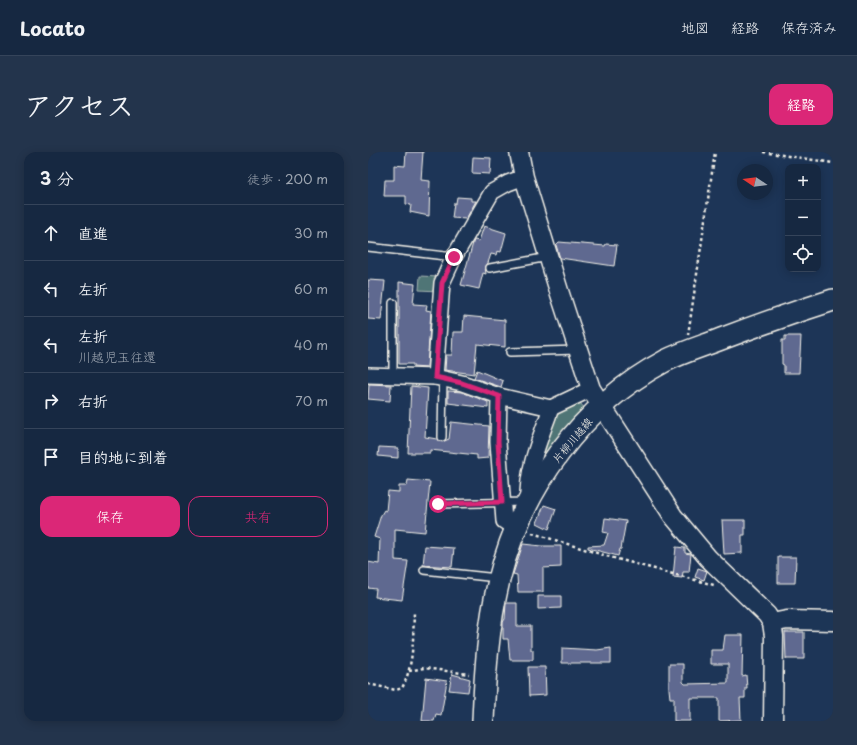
<!DOCTYPE html>
<html lang="ja">
<meta charset="utf-8">
<style>
body{margin:0;font-family:"Playpen Sans","Klee One",sans-serif;background:#23344c;color:#f1f3f6}
.controls{position:absolute;right:12px;top:12px;display:grid;overflow:hidden;border-radius:8px;box-shadow:0 2px 10px #0003}
.controls button{width:36px;height:36px;display:grid;place-items:center;padding:0;border:0;border-bottom:1px solid #35445a;background:#162841;color:#f1f3f6;font:20px sans-serif}
.compass{position:absolute;left:369px;top:12px;width:36px;height:36px;border-radius:50%;background:#162841;box-shadow:0 2px 10px #0003;rotate:283deg}
.stop{position:absolute;width:12px;height:12px;margin:-9px;border:3px solid #db2777;border-radius:50%;background:#fff}
.stop.end{background:#db2777;border-color:#fff;box-shadow:0 1px 4px #0008}
.list{margin:0;padding:0;list-style:none}
h2{display:flex;justify-content:space-between;align-items:center;height:52px;margin:0;padding:0 16px;font-size:17px}
h2 small{font-size:13px;font-weight:400;color:#9ea6b1}
.list li{display:grid;grid-template-columns:26px 1fr auto;gap:12px;align-items:center;box-sizing:border-box;height:56px;padding:0 16px;border-top:1px solid #35445a}
.list b{display:block;font-size:15px;white-space:nowrap}
.list p{margin:0;font-size:13px;white-space:nowrap;color:#9ea6b1}
.list em{font-size:13px;font-style:normal;color:#9ea6b1}
.actions{display:flex;gap:8px;padding:12px 16px}
.actions a{flex:1;padding:9px 0;border:1px solid #db2777;border-radius:12px;text-align:center;font-size:14px;color:#db2777}
.actions .main{background:#db2777;color:#fff}
.icon{flex:none;width:22px;height:22px;fill:none;stroke:currentColor;stroke-width:2;stroke-linecap:round;stroke-linejoin:round}
.map{position:relative;flex:none;width:465px;height:569px;overflow:hidden;border-radius:12px}
header{display:flex;align-items:center;gap:24px;box-sizing:border-box;height:56px;padding:0 20px;background:#162841;border-bottom:1px solid #35445a}
header strong{font-size:19px}
nav{display:flex;gap:22px;margin-inline-start:auto;font-size:14px}
.intro{display:flex;align-items:center;justify-content:space-between;box-sizing:border-box;height:96px;padding:0 24px}
h1{margin:0;font-size:28px}
.button{padding:10px 18px;border-radius:12px;background:#db2777;color:#fff;font-size:14px;font-weight:700}
main{display:flex;gap:24px;padding:0 24px}
aside{flex:1;background:#162841;border-radius:12px;box-shadow:0 2px 10px #0003}
.map>svg:first-child{display:block}
</style>
<header>
<strong>Locato</strong>
<nav><a>地図</a><a>経路</a><a>保存済み</a></nav>
</header>
<div class="intro"><h1>アクセス</h1><a class="button">経路</a></div>
<main>
<aside>
<h2>3 分<small>徒歩 · 200 m</small></h2>
<ul class="list">
<li><svg class="icon" aria-label="ahead" viewBox="0 0 24 24"><path d="M12 20V5M6 11l6-6 6 6"/></svg><div><b>直進</b></div><em>30 m</em></li>
<li><svg class="icon" aria-label="left" viewBox="0 0 24 24"><path d="M17 20v-9H6M10 6l-5 5 5 5"/></svg><div><b>左折</b></div><em>60 m</em></li>
<li><svg class="icon" aria-label="left" viewBox="0 0 24 24"><path d="M17 20v-9H6M10 6l-5 5 5 5"/></svg><div><b>左折</b><p>川越児玉往還</p></div><em>40 m</em></li>
<li><svg class="icon" aria-label="right" viewBox="0 0 24 24"><path d="M7 20v-9h11M14 6l5 5-5 5"/></svg><div><b>右折</b></div><em>70 m</em></li>
<li><svg class="icon" aria-label="arrive" viewBox="0 0 24 24"><path d="M6 21V4h12l-3 4 3 4H6"/></svg><div><b>目的地に到着</b></div></li>
</ul>
<div class="actions"><a class="main">保存</a><a>共有</a></div>
</aside>
<div class="map">
<svg width="465" height="569" viewBox="0 0 465 569">
<rect width="100%" height="100%" fill="#1d3557"/>
<filter id="ink" filterUnits="userSpaceOnUse"><feTurbulence type="fractalNoise" baseFrequency=".025" numOctaves="2"/><feDisplacementMap in="SourceGraphic" scale="8" xChannelSelector="R" yChannelSelector="G"/><feConvolveMatrix kernelMatrix="1 2 1 2 8 2 1 2 1" color-interpolation-filters="sRGB"/></filter>
<g filter="url(#ink)">
<!-- green -->
<g fill="#507476" stroke="#a2b2af">
<polygon points="52,124 71,125 70,139 51,138"/>
<polygon points="207,250 212,251 218,258 167,318 187,257"/>
</g>
<!-- building -->
<g fill="#5e6990" stroke="#f4f1e8">
<polygon points="38,0 55,0 53,28 62,29 61,64 42,60 43,53 38,52 38,44 16,44 17,28 26,28 26,13 37,14"/>
<polygon points="105,5 123,6 122,22 104,21"/>
<polygon points="89,45 103,46 103,49 108,49 98,67 84,66 86,51 88,51"/>
<polygon points="116,74 138,81 133,100 129,99 128,103 123,102 120,111 117,115 118,122 115,121 111,137 93,133 105,91 106,88 111,89"/>
<polygon points="191,90 237,94 238,92 249,93 246,114 192,106 188,93"/>
<polygon points="0,128 17,129 13,168 0,167"/>
<polygon points="31,130 47,132 45,152 59,153 58,158 63,159 59,216 45,215 45,212 31,212"/>
<polygon points="96,164 137,168 137,195 109,192 106,222 77,218 78,203 84,203 85,180 95,180"/>
<polygon points="417,184 433,184 431,221 416,221 416,213 414,212 414,188 417,188"/>
<polygon points="109,218 135,229 133,235 106,226"/>
<polygon points="1,232 23,233 22,249 0,247"/>
<polygon points="43,234 60,236 57,285 69,287 74,290 81,287 83,270 121,274 120,306 109,307 109,303 62,298 62,301 40,301"/>
<polygon points="80,239 94,240 120,250 120,256 80,251"/>
<polygon points="11,295 30,296 30,306 10,304"/>
<polygon points="40,328 62,330 57,380 27,377 27,408 40,409 34,448 7,445 8,437 0,436 0,410 11,412 12,387 6,385 13,363 16,358 18,359 20,339 31,340 31,334 39,334"/>
<polygon points="176,353 188,357 181,377 169,371"/>
<polygon points="237,366 258,369 253,397 252,397 250,404 220,396 220,394 236,393 240,381 235,380"/>
<polygon points="354,368 377,368 377,383 374,383 374,401 356,402"/>
<polygon points="155,392 173,394 193,394 193,415 175,416 175,440 150,440 149,423 145,422"/>
<polygon points="57,394 86,396 84,415 55,413"/>
<polygon points="308,395 317,396 317,401 323,402 321,420 315,420 314,426 305,425"/>
<polygon points="410,405 428,405 427,431 410,431"/>
<polygon points="330,416 339,419 336,428 327,425"/>
<polygon points="170,444 193,444 193,456 170,457"/>
<polygon points="138,451 149,451 149,474 163,474 163,498 165,498 165,508 142,508 140,487 135,487 135,470 137,467"/>
<polygon points="417,480 436,480 436,507 418,507"/>
<polygon points="357,483 375,483 374,524 378,523 379,536 377,536 377,546 372,546 373,568 351,569 351,546 322,546 322,569 306,569 306,546 302,546 301,537 301,512 315,512 315,530 317,532 360,531 360,512 343,512 343,498 355,498"/>
<polygon points="194,496 229,498 243,496 243,511 194,511"/>
<polygon points="160,515 177,515 178,543 161,544"/>
<polygon points="84,522 102,527 100,540 81,538"/>
<polygon points="58,526 79,529 73,563 68,562 66,569 54,569"/>
</g>
<g fill="none" stroke-linecap="round" stroke-linejoin="round">
<defs>
<g id="service">
<polyline points="0,95 86,105"/>
<polyline points="122,116 180,105"/>
<polyline points="142,200 210,198"/>
<polyline points="25,224 25,151"/>
<polyline points="74,285 75,227"/>
<polyline points="71,352 158,350"/>
<polyline points="56,418 129,426"/>
</g>
<g id="minor">
<polyline points="0,223 67,225 94,231 131,244 183,256 223,237"/>
<polyline points="67,225 74,131 86,105 124,40 140,31 156,25"/>
<polyline points="131,244 130,290 136,369 148,377"/>
<path d="M160,347C159,315 173,285 183,256"/>
</g>
<g id="tertiary">
<polyline points="151,0 156,25 191,139 223,237 305,364 340,406 399,463 404,471 406,484 405,569"/>
<polyline points="404,471 419,468 465,469"/>
</g>
<path id="secondary" d="M115,569C117,522 120,474 131,428C153,337 214,253 297,209C315,200 335,194 353,187C390,173 427,160 465,148"/>
</defs>
<!-- service casing -->
<use href="#service" stroke="#f4f1e8" stroke-width="10"/>
<!-- minor casing -->
<use href="#minor" stroke="#f4f1e8" stroke-width="18"/>
<!-- tertiary casing -->
<use href="#tertiary" stroke="#f4f1e8" stroke-width="21"/>
<!-- secondary casing -->
<use href="#secondary" stroke="#f4f1e8" stroke-width="24"/>
<!-- path -->
<g stroke="#f4f1e8" stroke-width="2.5" stroke-dasharray="3 3" stroke-linecap="butt">
<polyline points="395,0 465,11"/>
<polyline points="320,183 347,0"/>
<polyline points="164,381 242,405 346,433"/>
<polyline points="41,519 56,516 101,522"/>
<path d="M0,532L28,538L34,536C46,514 45,485 46,460"/>
</g>
<!-- service -->
<use href="#service" stroke="#1d3557" stroke-width="7"/>
<!-- minor -->
<use href="#minor" stroke="#1d3557" stroke-width="15"/>
<!-- tertiary -->
<use href="#tertiary" stroke="#1d3557" stroke-width="18"/>
<!-- secondary -->
<use href="#secondary" stroke="#1d3557" stroke-width="21"/>
</g>
</g>
<g fill="none" stroke-linecap="round" stroke-linejoin="round" filter="url(#ink)">
<!-- route -->
<polyline stroke="#db2777" stroke-width="5" points="70,352 134,350 130,290 131,244 94,231 67,225 74,131 86,105"/>
</g>
<g text-anchor="middle" dominant-baseline="central" stroke-width="3.5" stroke-linejoin="round" paint-order="stroke">
<!-- street labels -->
<g font-size="11" fill="#f4f1e8" stroke="#1d3557">
<text transform="translate(204 288) rotate(-50)">片柳川越線</text>
</g>
</g>
</svg>
<div class="controls">
<button>+</button>
<button>−</button>
<button><svg class="icon" aria-label="locate" viewBox="0 0 24 24"><circle cx="12" cy="12" r="6"/><path d="M12 2v4M12 18v4M2 12h4M18 12h4"/></svg></button>
</div>
<svg class="compass" viewBox="-18 -18 36 36"><path d="M0-13l5 13h-10z" fill="#e53935"/><path d="M0 13l5-13h-10z" fill="#9ea6b1"/></svg>
<div class="stop" style="left:70px;top:352px"></div>
<div class="stop end" style="left:86px;top:105px"></div>
</div>
</main>
